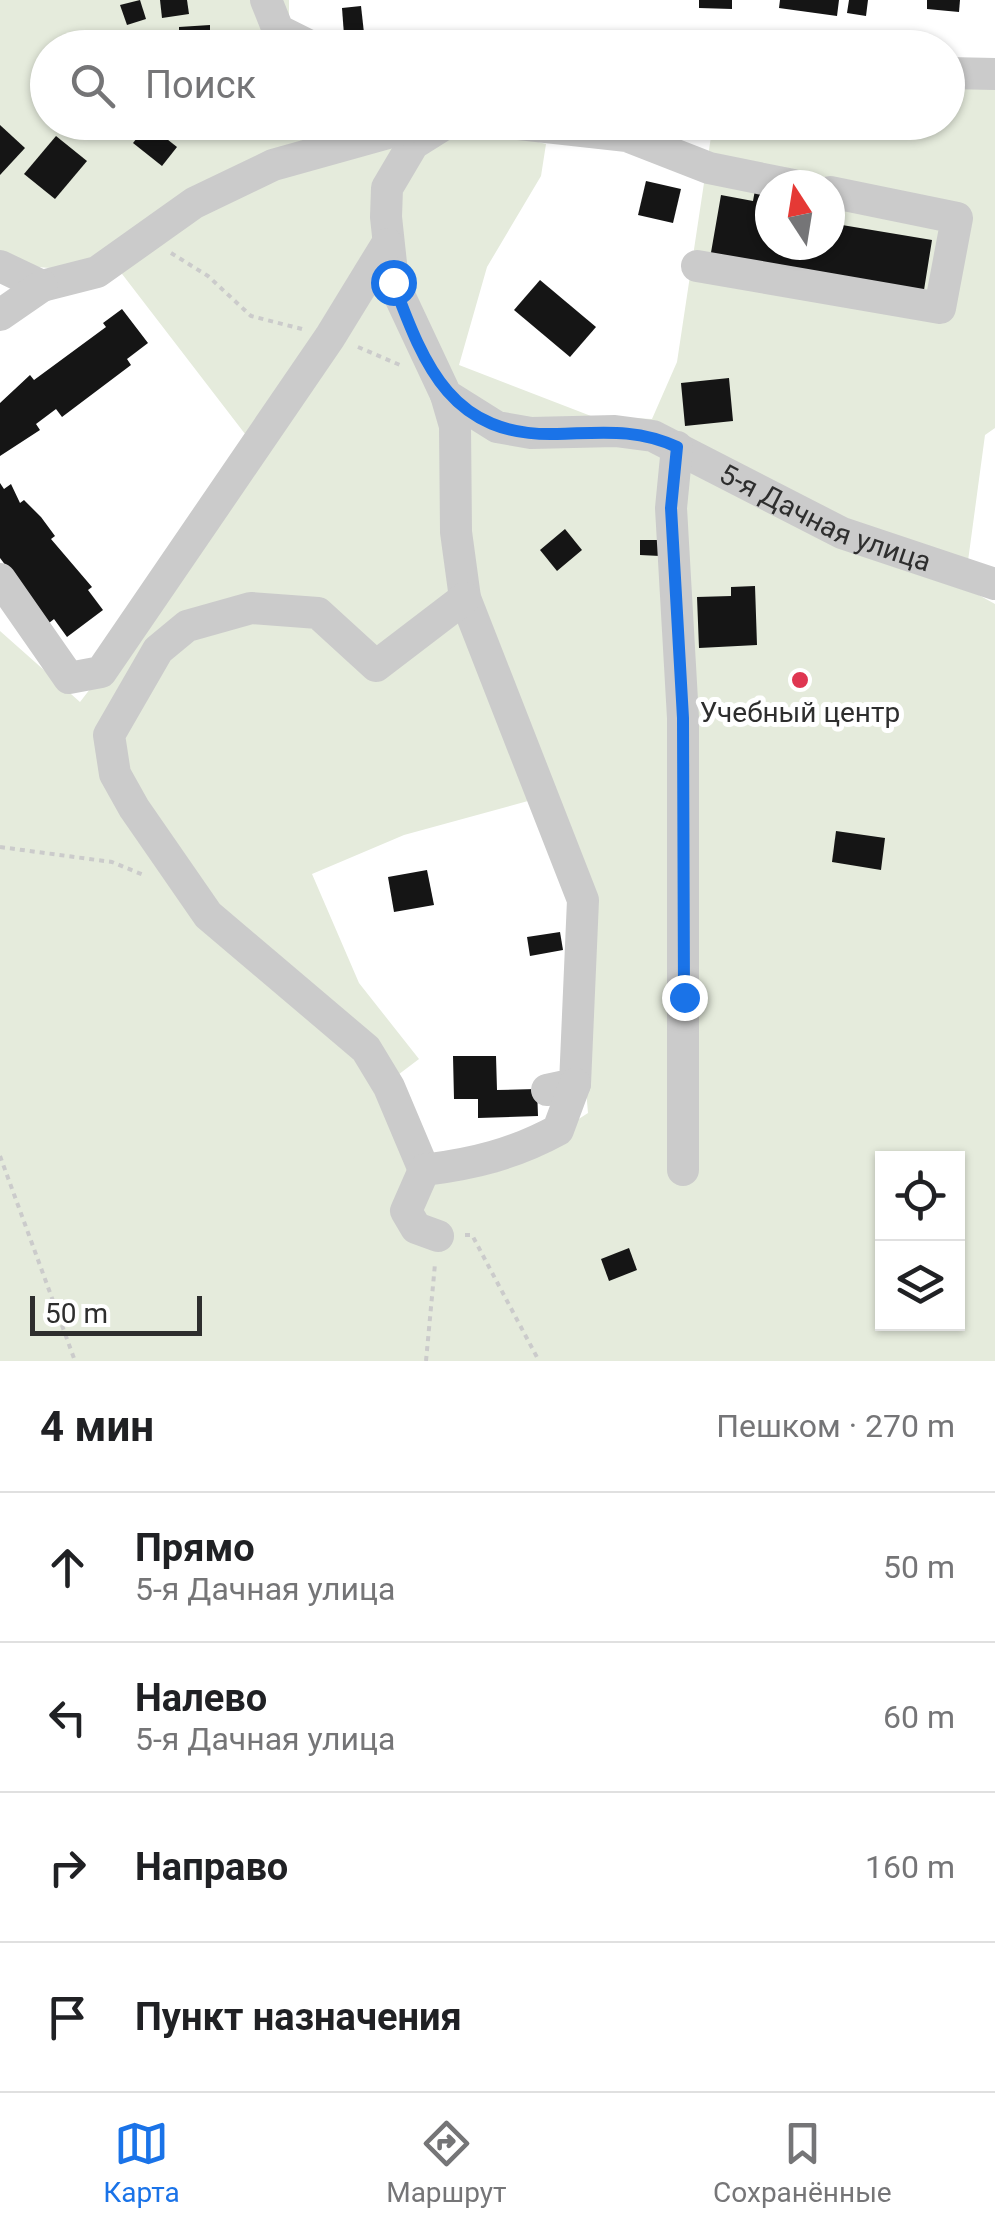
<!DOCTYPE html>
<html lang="ru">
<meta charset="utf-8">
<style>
body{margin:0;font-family:Roboto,sans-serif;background:#f2f2f2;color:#202124}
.controls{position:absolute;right:30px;bottom:30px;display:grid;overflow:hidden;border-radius:0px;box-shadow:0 2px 8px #0004}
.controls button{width:90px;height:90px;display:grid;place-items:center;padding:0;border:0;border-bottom:2px solid #e0e0e0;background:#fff;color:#202124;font:50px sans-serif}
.compass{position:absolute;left:755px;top:170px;width:90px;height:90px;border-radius:50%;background:#fff;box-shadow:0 2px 8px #0004;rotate:348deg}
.scale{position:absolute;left:30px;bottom:25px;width:172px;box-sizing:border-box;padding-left:10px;border:5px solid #2e2e2e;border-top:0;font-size:28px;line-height:35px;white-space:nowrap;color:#2e2e2e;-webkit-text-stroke:8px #fff;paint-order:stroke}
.stop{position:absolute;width:30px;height:30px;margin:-22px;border:8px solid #1a73e8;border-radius:50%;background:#fff}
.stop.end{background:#1a73e8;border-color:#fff;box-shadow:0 2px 10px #0008}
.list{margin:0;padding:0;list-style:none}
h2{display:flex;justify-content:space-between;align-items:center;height:130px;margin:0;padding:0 40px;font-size:42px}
h2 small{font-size:32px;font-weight:400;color:#757577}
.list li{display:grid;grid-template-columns:65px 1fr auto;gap:30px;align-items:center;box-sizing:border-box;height:150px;padding:0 40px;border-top:2px solid #e0e0e0}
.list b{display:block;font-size:38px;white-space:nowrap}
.list p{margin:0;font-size:32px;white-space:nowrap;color:#757577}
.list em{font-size:32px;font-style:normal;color:#757577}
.icon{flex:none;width:55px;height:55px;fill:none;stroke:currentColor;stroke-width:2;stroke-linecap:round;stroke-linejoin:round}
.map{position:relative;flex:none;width:995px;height:1361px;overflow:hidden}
.search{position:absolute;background:#fff;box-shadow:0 2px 8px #0004;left:30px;right:30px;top:30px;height:110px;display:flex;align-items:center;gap:25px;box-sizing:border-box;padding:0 35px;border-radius:55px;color:#757577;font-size:38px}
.sheet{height:730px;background:#fff}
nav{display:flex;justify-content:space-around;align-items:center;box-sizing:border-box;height:140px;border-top:2px solid #e0e0e0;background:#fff;font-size:28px;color:#757577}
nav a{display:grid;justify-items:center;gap:5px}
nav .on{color:#1a73e8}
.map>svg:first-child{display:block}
</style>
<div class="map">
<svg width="995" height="1361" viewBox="0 0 995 1361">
<rect width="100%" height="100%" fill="#fff"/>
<!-- green -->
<g fill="#e5ebdc" fill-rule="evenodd">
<path d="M0,0H289V23L325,47L48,48V122L387,123L98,261C60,271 37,271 0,256Z"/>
<path d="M948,80L995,81V428L985,435L968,561L957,583L995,604V1361H0V631L80,702L185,566L262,456L119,270L120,263L275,173L451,132L488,129L546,144L541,176L487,267L459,365L591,416L652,419L677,362L712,130L699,140L682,123L948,122ZM770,185H830V245H770ZM528,801L570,900L588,1113L509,1164L431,1175L378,1090L419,1059L359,983L312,874L404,835ZM882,1158H958V1324H882Z"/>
</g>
<!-- building -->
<g fill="#151515">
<polygon points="140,0 146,19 127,25 120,5"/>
<polygon points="160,0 187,0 189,14 162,18"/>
<polygon points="699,0 732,0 732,9 699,8"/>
<polygon points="780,0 839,0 837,16 779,8"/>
<polygon points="849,0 868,0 866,16 847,13"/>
<polygon points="927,0 960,0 959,12 927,9"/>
<polygon points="361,6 364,33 344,35 342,8"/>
<polygon points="210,25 210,38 179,40 179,27"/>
<polygon points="224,122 266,122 263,137 223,130"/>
<polygon points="148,124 177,147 162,166 133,143"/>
<polygon points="0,125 25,148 0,175"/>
<polygon points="56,136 87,161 55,199 24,174"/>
<polygon points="646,181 681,189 673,223 638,215"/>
<polygon points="755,190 770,193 770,245 830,245 830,223 932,240 924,290 709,264 721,195 753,201"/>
<polygon points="540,280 596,327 570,357 514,310"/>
<polygon points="122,309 148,343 127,359 131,365 62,417 56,409 36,424 40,430 0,456 0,403 30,375 34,380 106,327 103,323"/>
<polygon points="729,378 733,421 685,426 681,383"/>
<polygon points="0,483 4,489 11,484 20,503 24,500 41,517 55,536 51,539 92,587 88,590 103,610 67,637 54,619 49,623 0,558"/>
<polygon points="565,529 582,550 557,571 540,550"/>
<polygon points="640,540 661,540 660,556 640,555"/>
<polygon points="755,586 757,645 699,648 697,597 731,596 731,587"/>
<polygon points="836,831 885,838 881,870 832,862"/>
<polygon points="427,870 434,905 394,912 388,877"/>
<polygon points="560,932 563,950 530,956 527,937"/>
<polygon points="453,1056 496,1056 497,1090 537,1089 538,1116 478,1118 478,1099 454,1099"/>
<polygon points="629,1248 637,1270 609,1281 601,1259"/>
</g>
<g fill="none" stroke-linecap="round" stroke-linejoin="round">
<!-- path -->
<g stroke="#cbcbcb" stroke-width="4" stroke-dasharray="5 5" stroke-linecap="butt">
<polyline points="171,253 208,276 251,316 302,329"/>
<polyline points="358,347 400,365"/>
<polyline points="0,847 112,862 146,876"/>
<polyline points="0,1156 75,1361"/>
<polyline points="465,1235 472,1235 539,1361"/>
<polyline points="426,1361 435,1264"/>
</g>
<!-- minor -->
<g stroke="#cbcbcb" stroke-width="32">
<polyline points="266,0 278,30 314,48"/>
<polyline points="948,73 995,74"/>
<path id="s1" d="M448,122L413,144L387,188L386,217L393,282L446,395L497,427L531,433L615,431L653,436L842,533L995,584"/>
<polyline points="499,122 627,136 709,168 793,185"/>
<polyline points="0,266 42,286 97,272 194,203 273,165 427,122"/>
<polyline points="697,266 940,308 957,218 830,192"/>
<polyline points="0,315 42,286"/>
<polyline points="446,395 455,426 456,532 465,598 583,900 575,1084 547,1090"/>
<polyline points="677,447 671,508 683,718 683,1170"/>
<polyline points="0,579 69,678 101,672 330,337 387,244"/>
<polyline points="424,1170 389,1087 366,1049 208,915 134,808 115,774 109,735 158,650 187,626 251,608 318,613 376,666 465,598"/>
<path d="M438,1236L416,1228L406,1211L424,1170C473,1164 514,1154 558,1130L575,1084"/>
</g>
</g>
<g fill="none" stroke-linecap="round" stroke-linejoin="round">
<!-- route -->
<path stroke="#1a73e8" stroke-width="12" d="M393,282C425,368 452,437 557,434C601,433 636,428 677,447L671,508L683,718L684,997"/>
</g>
<!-- markers -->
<circle fill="#df3651" stroke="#fff" stroke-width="4" cx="800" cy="680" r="10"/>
<g text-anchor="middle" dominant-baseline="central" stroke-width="10" stroke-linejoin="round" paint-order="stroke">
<!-- street labels -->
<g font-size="28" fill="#2e2e2e" stroke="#fff">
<text stroke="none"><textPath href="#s1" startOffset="720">5-я Дачная улица</textPath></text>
</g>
<!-- poi labels -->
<g font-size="28" fill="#2e2e2e" stroke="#fff">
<text x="800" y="712">Учебный центр</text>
</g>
</g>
</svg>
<div class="controls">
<button><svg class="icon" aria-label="locate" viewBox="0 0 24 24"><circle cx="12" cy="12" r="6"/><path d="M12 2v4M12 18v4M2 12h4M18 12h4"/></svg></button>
<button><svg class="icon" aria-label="layers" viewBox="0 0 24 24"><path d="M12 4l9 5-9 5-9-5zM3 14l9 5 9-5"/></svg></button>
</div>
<svg class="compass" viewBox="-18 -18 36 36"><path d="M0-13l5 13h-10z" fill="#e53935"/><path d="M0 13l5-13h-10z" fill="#757577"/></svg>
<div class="scale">50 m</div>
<div class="stop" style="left:393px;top:282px"></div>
<div class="stop end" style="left:684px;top:997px"></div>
<div class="search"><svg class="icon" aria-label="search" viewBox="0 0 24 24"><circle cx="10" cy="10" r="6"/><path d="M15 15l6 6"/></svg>Поиск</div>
</div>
<section class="sheet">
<h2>4 мин<small>Пешком · 270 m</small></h2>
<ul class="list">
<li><svg class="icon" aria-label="ahead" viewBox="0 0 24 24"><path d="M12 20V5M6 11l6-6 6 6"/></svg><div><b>Прямо</b><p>5-я Дачная улица</p></div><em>50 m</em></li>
<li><svg class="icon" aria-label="left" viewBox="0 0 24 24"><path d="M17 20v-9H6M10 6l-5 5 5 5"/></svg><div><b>Налево</b><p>5-я Дачная улица</p></div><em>60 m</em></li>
<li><svg class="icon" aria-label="right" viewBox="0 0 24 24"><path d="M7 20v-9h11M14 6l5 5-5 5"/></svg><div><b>Направо</b></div><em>160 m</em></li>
<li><svg class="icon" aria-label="arrive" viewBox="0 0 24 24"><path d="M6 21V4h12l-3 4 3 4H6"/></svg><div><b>Пункт назначения</b></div></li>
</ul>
</section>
<nav>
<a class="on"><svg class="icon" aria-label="map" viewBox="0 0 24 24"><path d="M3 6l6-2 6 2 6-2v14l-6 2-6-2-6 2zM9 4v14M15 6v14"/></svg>Карта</a>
<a><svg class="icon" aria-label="directions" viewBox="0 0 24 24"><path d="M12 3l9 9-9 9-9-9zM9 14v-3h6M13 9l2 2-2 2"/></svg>Маршрут</a>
<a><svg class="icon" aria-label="saved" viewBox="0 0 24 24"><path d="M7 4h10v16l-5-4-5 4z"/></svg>Сохранённые</a>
</nav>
